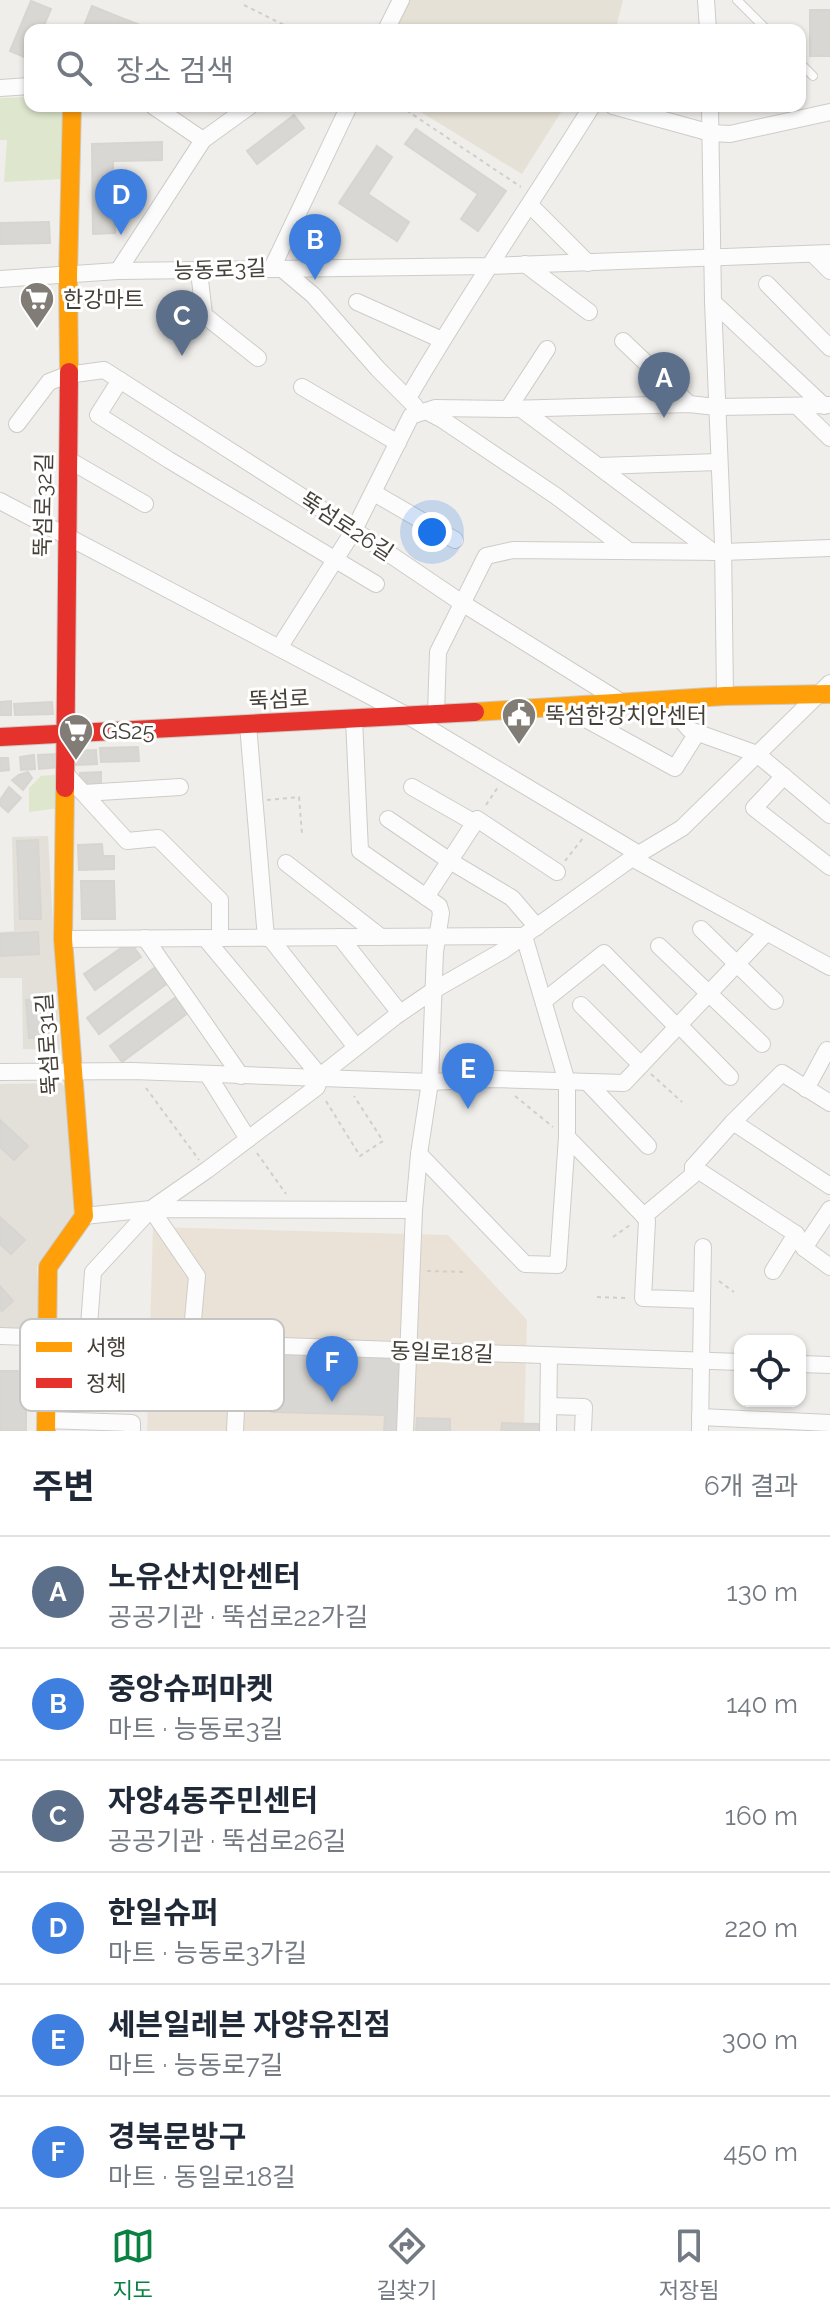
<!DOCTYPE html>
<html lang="ko">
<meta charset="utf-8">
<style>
body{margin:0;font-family:Raleway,"Noto Sans KR",sans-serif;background:#f6f6f7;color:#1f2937}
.controls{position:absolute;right:24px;bottom:24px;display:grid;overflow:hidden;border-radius:16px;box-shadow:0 2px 6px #0004}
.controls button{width:72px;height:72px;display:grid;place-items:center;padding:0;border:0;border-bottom:2px solid #e0e1e3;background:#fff;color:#1f2937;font:40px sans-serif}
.you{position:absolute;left:432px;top:532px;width:28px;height:28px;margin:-20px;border:6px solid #fff;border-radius:50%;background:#1a73e8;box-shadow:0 0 0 12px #1a73e833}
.badge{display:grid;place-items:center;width:52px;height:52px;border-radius:50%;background:#0b8043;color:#fff;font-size:26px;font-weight:700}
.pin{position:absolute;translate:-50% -66px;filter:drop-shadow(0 2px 4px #0008)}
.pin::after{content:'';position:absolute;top:42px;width:28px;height:24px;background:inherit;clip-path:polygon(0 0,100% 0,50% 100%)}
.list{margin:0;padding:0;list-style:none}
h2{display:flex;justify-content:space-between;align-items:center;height:104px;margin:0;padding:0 32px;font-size:34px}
h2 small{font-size:26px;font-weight:400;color:#747a83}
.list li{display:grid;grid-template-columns:52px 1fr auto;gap:24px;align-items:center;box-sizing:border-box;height:112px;padding:0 32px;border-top:2px solid #e0e1e3}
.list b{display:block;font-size:30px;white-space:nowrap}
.list p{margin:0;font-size:26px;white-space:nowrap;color:#747a83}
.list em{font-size:26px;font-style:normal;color:#747a83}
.icon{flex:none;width:44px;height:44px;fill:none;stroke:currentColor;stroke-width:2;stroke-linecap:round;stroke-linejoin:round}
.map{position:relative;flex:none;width:830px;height:1431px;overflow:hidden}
.search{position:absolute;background:#fff;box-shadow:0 2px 6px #0004;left:24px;right:24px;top:24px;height:88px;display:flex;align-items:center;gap:20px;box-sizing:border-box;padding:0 28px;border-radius:16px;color:#747a83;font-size:30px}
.sheet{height:776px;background:#fff}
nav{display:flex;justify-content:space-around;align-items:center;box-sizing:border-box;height:112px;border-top:2px solid #e0e1e3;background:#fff;font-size:22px;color:#747a83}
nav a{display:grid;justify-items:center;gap:4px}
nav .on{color:#0b8043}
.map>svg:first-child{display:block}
</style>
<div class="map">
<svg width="830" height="1431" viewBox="0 0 830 1431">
<rect width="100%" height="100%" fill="#f0eeea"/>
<!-- residential -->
<g fill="#e3dfd9">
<polygon points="48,836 60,1050 23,1049 22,978 0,978 0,932 14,931 12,837"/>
<polygon points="61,1083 71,1093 80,1207 37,1267 41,1333 0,1330 0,1084"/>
</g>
<!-- commercial -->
<polygon fill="#eae2d7" points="153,1227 448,1235 527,1320 524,1431 147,1431"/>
<!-- education -->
<g fill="#e6e1d6">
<polygon points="409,0 623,0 617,24 613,30 395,30"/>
<polygon points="411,106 565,106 522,174"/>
</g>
<!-- green -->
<g fill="#dee7cd">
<polygon points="30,97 30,106 67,106 62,179 4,182 7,140 0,140 0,98"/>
<polygon points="61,774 60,808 29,812 29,788 41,776"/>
</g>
<!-- building -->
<g fill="#d9d7d3" stroke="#d8d5d0" stroke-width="2">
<polygon points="31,1 51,9 42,30 30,30 29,59 10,51"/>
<polygon points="92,6 119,17 153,30 95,30 84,26"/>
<rect x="810" y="10" width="20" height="46"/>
<polygon points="294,115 304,128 257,164 247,151"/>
<polygon points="416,129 506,191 478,231 461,219 478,194 405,144"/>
<polygon points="162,142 162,160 113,161 115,233 93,234 92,144"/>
<polygon points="377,146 392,157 368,194 409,222 397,241 339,203"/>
<polygon points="49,222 50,243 0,244 0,223"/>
<polygon points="11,701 11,715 0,715 0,702"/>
<polygon points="52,702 53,714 15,715 14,704"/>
<polygon points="138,747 139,761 101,762 100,748"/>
<polygon points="96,750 97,764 75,765 74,751"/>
<polygon points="58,754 59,767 39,769 38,755"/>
<polygon points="34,755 35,769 21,770 20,757"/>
<polygon points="0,758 8,758 9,770 0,771"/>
<polygon points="28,772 32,778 23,790 12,780 19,775"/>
<polygon points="101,772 101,786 88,787 87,781 80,782 80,773"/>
<polygon points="9,787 21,798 8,812 0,805 0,800"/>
<polygon points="38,840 41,919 20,919 17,841"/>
<polygon points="102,844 103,856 114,856 114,869 79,870 78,845"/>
<polygon points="81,881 114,881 115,919 82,919"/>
<polygon points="38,932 39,954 0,956 0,934"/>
<polygon points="130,942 141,957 95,990 84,974"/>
<polygon points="157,966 169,982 99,1034 87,1018"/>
<polygon points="180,994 192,1010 122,1062 110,1046"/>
<polygon points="51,998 53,1037 29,1038 26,1000"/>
<polygon points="0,1120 28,1146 14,1160 0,1147"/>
<polygon points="0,1217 25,1240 11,1254 0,1244"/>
<polygon points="0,1286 13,1301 2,1311 0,1308"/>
<polygon points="274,1354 392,1357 402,1368 400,1431 384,1431 385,1415 272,1412"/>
<rect x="0" y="1371" width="26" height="60"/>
<polygon points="417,1418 450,1419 450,1431 416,1431"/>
<polygon points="502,1423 539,1424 539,1431 501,1431"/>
</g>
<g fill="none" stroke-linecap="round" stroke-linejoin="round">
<defs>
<g id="lane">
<polyline points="737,0 767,30"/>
<polyline points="800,63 813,76"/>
</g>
<g id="street">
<polyline points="706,0 708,30"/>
<polyline points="386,30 401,0"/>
<polyline points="0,88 30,86"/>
<polyline points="153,106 203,140 250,106"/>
<polyline points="613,106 711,133 730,134 830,112"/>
<polyline points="710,106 713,302 723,543 725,696"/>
<polyline points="530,205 588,263"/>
<polyline points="813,254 830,271"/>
<polyline points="525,264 589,312"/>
<polyline points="272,268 349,106"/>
<polyline points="281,268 313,295 378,369 415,406"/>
<polyline points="118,271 203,140"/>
<polyline points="199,271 204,315 258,358"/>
<polyline points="0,279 118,271 488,266 830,253"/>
<polyline points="767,284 830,348"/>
<polyline points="357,302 442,340"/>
<polyline points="713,302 824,406"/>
<polyline points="623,341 689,404"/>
<polyline points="120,380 98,415 169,460 376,584"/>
<polyline points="302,387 398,443"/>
<path d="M408,398C466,298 531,204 592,106"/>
<polyline points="797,406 830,438"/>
<polyline points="520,408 713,552"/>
<polyline points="508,409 547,349"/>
<polyline points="426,411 443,420 556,496 629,551"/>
<polyline points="17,424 49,382 67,375 104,370 354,530 462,603 621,702"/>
<polyline points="69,460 145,504"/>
<polyline points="599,466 719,462"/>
<polyline points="374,493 455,540"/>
<polyline points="0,501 408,716 639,854"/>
<polyline points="279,648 354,530 411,416 435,408 508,409 689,404 716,407 830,405"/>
<polyline points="663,700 690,730 757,754 830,815"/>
<polyline points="562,706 675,768 697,733"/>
<polyline points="436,714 438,652 486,556 513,550 723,552 830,548"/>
<polyline points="354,719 360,851 439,906 441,913 435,952 430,1082 419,1154 414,1210 405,1431"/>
<polyline points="248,725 266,938"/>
<polyline points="65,773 127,841 158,838 220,900 220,938"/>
<polyline points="784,776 754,808 830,867"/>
<polyline points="412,787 475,823"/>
<polyline points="84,793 180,787"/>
<polyline points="388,819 450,861 512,898 537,927"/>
<polyline points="632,858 830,967"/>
<polyline points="286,863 381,937"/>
<polyline points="426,897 477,819 557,872"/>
<polyline points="701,929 775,1001"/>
<polyline points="340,937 400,1013"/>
<polyline points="145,938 241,1076"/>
<polyline points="205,938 320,1076"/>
<polyline points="270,938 356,1047"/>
<polyline points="63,939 524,936 567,1082 567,1137 558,1265 525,1264 419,1154"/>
<polyline points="659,946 762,1044"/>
<polyline points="545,1000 604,953 677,1027"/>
<polyline points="581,1005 641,1065"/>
<polyline points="679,1025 730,1077"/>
<polyline points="0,1072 133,1071 430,1082 494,1079 624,1083 766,933"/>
<polyline points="208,1075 248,1139"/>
<polyline points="588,1083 648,1146"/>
<polyline points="806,1089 827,1050"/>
<polyline points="733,1122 830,1186"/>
<polyline points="567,1137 644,1216 647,1221 643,1298 702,1300 700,1431"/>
<polyline points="693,1167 733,1122 782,1073 830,1103"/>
<polyline points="151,1209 197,1276 191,1342"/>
<polyline points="84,1216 151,1209 414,1210"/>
<polyline points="644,1216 693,1175 693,1167 796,1234 804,1248 830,1267"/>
<polyline points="804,1248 830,1209"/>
<polyline points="773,1271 796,1234"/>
<polyline points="702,1300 703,1247"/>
<polyline points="0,1336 740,1362"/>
<polyline points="88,1339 93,1272 151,1209 207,1170 317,1087 320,1076 396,1016 434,990 504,950 632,858 682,828 830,683"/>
<polyline points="800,1364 830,1365"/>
<polyline points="549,1406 584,1407 583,1431"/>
<polyline points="700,1417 830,1423"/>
<polyline points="46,1420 132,1423 132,1431"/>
<polyline points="235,1431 239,1344"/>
<polyline points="548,1431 549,1356"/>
</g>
<g id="slow">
<polyline points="69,372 68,276 72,106"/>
<polyline points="475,712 725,696 830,694"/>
<polyline points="46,1431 48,1267 84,1216 63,939 65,788"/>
</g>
<g id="jam">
<polyline points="0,737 475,712"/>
<polyline points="65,788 69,372"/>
</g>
</defs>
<!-- lane casing -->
<use href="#lane" stroke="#ceccc8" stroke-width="10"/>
<!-- street casing -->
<use href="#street" stroke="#ceccc8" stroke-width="18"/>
<!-- slow casing -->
<use href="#slow" stroke="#cecac2" stroke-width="20"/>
<!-- jam casing -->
<use href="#jam" stroke="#cecac2" stroke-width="20"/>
<!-- path -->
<g stroke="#d1cecb" stroke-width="2" stroke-dasharray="4 4" stroke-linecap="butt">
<polyline points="244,5 294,30"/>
<polyline points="400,106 521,187"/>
<polyline points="267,800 299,797 302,834"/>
<polyline points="486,805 498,787"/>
<polyline points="565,861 583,838"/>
<polyline points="651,1074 682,1102"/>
<polyline points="146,1088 199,1160"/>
<polyline points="515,1096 553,1127"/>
<polyline points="326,1101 360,1156 383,1141 354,1096"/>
<polyline points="257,1153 286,1194"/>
<polyline points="613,1237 630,1225"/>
<polyline points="427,1271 466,1272"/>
<polyline points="719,1281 734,1292"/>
<polyline points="597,1297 628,1298"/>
</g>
<!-- lane -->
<use href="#lane" stroke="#fdfcfc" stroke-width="8"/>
<!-- street -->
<use href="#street" stroke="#fdfcfc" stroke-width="16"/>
<!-- slow -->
<use href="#slow" stroke="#ff9f0a" stroke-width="18"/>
<!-- jam -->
<use href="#jam" stroke="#e5322d" stroke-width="18"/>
</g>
<!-- icons -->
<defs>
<symbol id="supermarket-pin" viewBox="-11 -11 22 30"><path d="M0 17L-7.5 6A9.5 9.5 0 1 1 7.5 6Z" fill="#817c76" stroke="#fff"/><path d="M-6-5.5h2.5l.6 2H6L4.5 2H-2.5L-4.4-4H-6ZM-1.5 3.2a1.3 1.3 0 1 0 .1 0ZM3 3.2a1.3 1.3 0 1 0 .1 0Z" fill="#fff"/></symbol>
<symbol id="civic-pin" viewBox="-11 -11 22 30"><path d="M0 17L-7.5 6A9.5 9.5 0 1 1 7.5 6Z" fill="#817c76" stroke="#fff"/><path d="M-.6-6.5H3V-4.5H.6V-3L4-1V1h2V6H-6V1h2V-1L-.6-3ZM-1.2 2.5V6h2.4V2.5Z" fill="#fff"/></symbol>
</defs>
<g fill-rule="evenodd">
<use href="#supermarket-pin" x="17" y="279" width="40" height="54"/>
<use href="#civic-pin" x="499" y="695" width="40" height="54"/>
<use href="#supermarket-pin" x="56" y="711" width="40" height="54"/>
</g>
<g text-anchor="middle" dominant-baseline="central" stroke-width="6" stroke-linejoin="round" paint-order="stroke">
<!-- street labels -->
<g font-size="22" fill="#453f37" stroke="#fff">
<text transform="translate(220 269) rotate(-2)">능동로3길</text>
<text transform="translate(43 505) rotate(-89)">뚝섬로32길</text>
<text transform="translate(347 526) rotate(33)">뚝섬로26길</text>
<text transform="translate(279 699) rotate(-3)">뚝섬로</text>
<text transform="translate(47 1044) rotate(-94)">뚝섬로31길</text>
<text transform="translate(442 1352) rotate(2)">동일로18길</text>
</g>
<!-- poi labels -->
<g font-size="22" fill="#453f37" stroke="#fff" text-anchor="start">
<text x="63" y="299">한강마트</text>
<text x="545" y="715">뚝섬한강치안센터</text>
<text x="102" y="731">GS25</text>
</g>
</g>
<!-- legend -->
<rect x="20" y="1319" width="264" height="92" rx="12" fill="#fff" stroke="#c7c5c3" stroke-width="2"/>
<rect x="36" y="1342" width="36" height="10" fill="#ff9f0a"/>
<rect x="36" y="1378" width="36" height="10" fill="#e5322d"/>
<g font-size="22" fill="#453f37">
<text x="86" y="1355">서행</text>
<text x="86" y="1391">정체</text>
</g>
</svg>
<div class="controls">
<button><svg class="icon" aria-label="locate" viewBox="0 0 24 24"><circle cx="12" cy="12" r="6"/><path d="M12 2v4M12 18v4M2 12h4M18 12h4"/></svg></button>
</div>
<div class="you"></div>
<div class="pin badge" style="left:664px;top:418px;background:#5c6f8a">A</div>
<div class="pin badge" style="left:315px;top:280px;background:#3f7fe0">B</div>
<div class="pin badge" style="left:182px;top:356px;background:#5c6f8a">C</div>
<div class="pin badge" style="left:121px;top:235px;background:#3f7fe0">D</div>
<div class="pin badge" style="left:468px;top:1109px;background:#3f7fe0">E</div>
<div class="pin badge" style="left:332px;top:1402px;background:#3f7fe0">F</div>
<div class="search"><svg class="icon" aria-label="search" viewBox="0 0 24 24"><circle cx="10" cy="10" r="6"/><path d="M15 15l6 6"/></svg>장소 검색</div>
</div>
<section class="sheet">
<h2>주변<small>6개 결과</small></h2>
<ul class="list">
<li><span class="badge" style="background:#5c6f8a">A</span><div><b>노유산치안센터</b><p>공공기관 · 뚝섬로22가길</p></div><em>130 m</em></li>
<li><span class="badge" style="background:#3f7fe0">B</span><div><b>중앙슈퍼마켓</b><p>마트 · 능동로3길</p></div><em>140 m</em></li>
<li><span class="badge" style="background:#5c6f8a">C</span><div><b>자양4동주민센터</b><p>공공기관 · 뚝섬로26길</p></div><em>160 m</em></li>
<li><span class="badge" style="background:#3f7fe0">D</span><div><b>한일슈퍼</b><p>마트 · 능동로3가길</p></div><em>220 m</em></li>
<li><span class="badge" style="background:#3f7fe0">E</span><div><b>세븐일레븐 자양유진점</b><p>마트 · 능동로7길</p></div><em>300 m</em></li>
<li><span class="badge" style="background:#3f7fe0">F</span><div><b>경북문방구</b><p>마트 · 동일로18길</p></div><em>450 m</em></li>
</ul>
</section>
<nav>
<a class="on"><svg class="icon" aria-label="map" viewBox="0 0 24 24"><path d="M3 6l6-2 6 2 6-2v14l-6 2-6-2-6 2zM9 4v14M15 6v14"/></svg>지도</a>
<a><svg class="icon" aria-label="directions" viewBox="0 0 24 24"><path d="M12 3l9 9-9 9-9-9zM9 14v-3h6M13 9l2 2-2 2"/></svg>길찾기</a>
<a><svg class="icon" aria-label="saved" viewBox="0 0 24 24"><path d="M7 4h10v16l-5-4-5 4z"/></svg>저장됨</a>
</nav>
